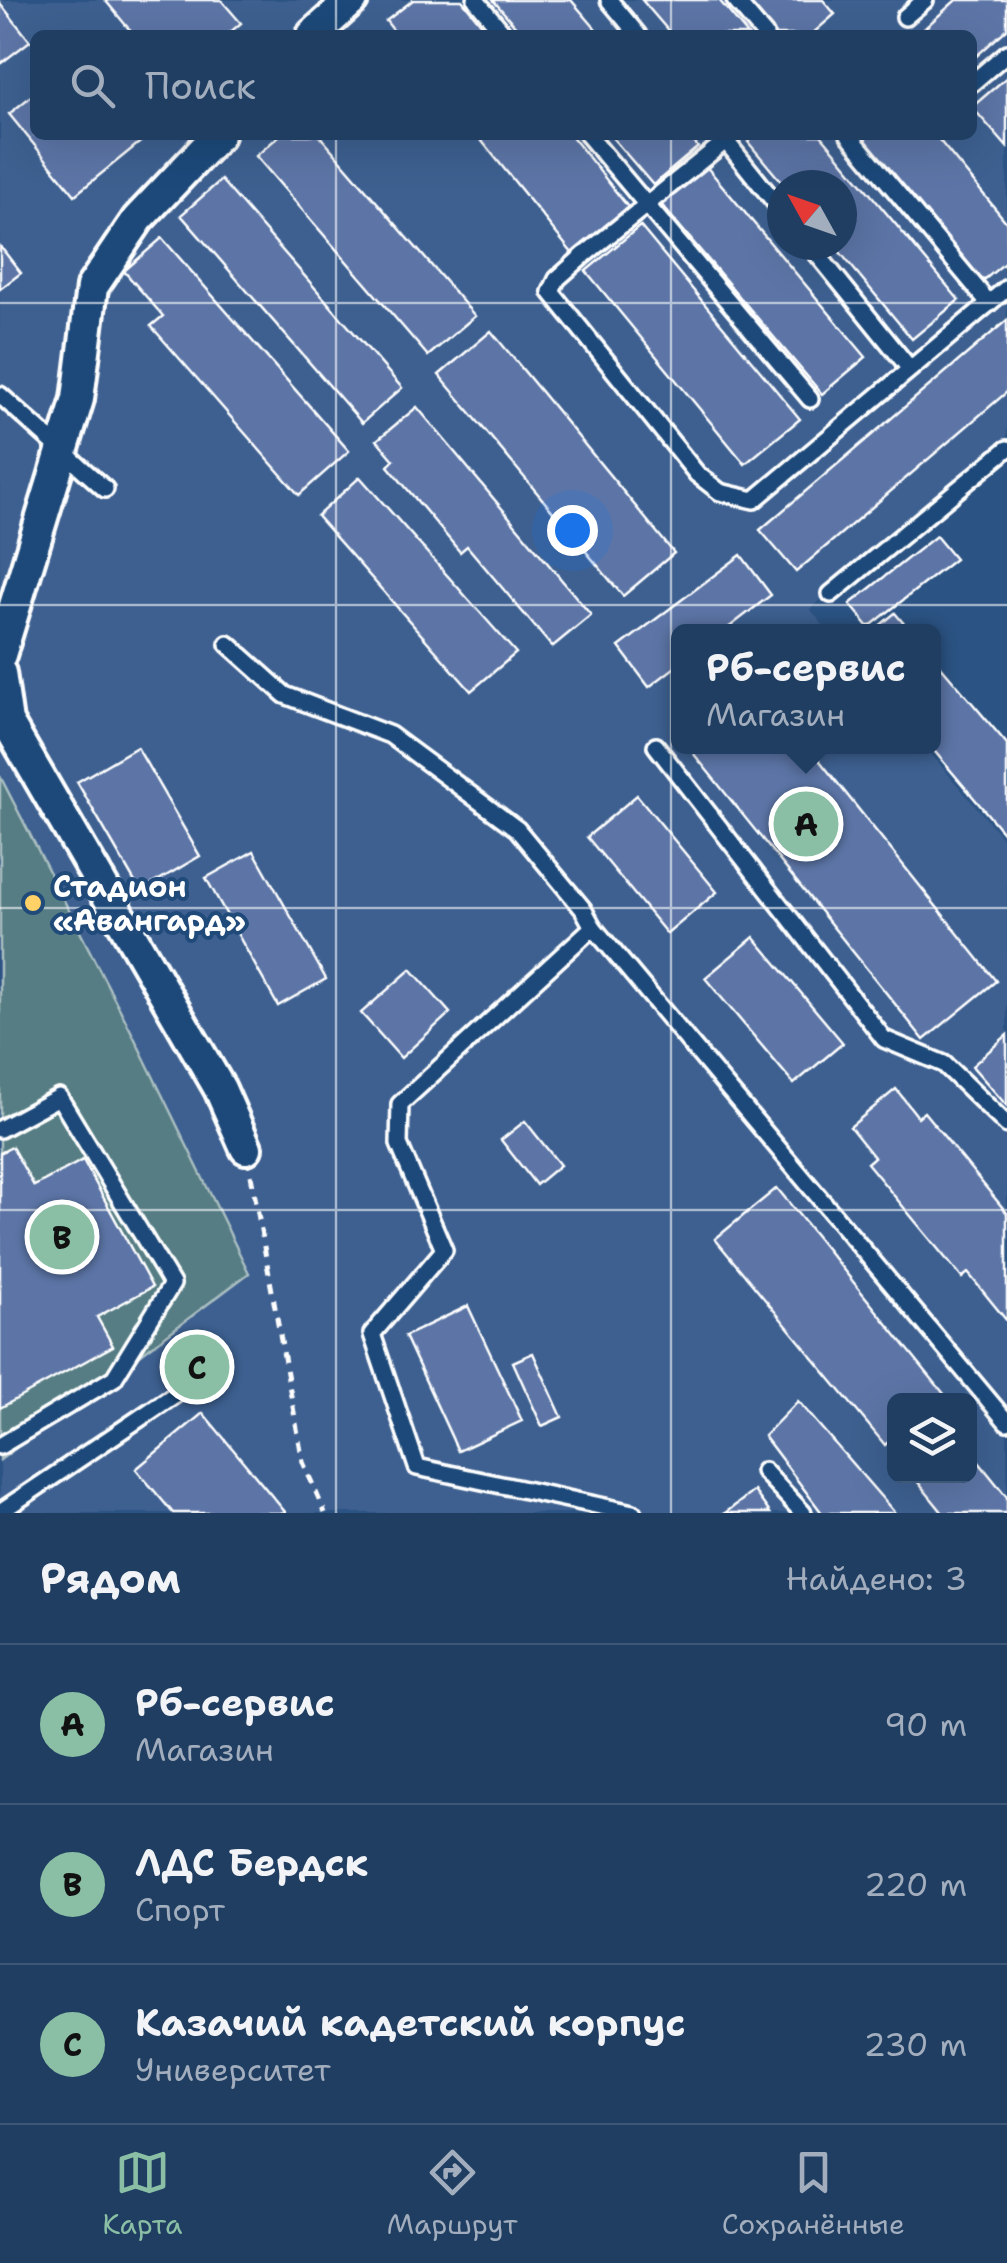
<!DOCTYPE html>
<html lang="ru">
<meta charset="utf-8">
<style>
body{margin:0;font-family:"Shantell Sans",sans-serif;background:#284568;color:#f1f3f6}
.controls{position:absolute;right:30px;bottom:30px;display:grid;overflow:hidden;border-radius:15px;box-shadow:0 10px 40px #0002}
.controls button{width:90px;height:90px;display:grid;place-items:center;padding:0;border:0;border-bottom:2px solid #3d5777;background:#203e62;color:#f1f3f6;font:50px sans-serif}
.compass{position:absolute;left:767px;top:170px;width:90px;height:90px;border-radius:50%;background:#203e62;box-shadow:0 10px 40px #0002;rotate:310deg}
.you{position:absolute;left:572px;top:530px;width:35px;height:35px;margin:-25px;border:8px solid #fff;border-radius:50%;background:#1a73e8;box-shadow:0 0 0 15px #1a73e833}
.badge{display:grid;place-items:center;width:65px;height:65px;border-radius:50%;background:#8abfa5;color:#111;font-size:32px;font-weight:700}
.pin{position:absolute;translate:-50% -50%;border:5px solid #fff;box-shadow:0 2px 10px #0006}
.popup{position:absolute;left:671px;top:624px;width:270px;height:130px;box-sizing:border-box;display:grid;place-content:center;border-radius:15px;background:#203e62;filter:drop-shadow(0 2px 8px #0005);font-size:32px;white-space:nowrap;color:#a2aebe}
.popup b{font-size:38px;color:#f1f3f6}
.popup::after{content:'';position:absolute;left:50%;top:100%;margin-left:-20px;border:20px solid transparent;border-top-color:#203e62}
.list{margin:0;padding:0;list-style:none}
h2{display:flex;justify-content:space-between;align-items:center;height:130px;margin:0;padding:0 40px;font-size:42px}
h2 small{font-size:32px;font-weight:400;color:#a2aebe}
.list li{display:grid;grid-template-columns:65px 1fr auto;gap:30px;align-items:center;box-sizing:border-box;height:160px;padding:0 40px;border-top:2px solid #3d5777}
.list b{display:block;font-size:38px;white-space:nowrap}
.list p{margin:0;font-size:32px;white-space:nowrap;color:#a2aebe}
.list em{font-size:32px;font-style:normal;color:#a2aebe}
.icon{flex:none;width:55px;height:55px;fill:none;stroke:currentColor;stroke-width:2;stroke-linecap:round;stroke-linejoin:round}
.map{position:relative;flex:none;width:1007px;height:1513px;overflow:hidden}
.search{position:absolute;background:#203e62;box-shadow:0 10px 40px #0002;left:30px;right:30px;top:30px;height:110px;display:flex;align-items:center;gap:25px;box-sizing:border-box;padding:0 35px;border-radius:15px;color:#a2aebe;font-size:38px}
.sheet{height:610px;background:#203e62}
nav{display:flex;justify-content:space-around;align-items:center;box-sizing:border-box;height:140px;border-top:2px solid #3d5777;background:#203e62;font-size:28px;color:#a2aebe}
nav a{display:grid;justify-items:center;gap:5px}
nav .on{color:#8abfa5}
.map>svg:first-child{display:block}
</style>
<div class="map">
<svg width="1007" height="1513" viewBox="0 0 1007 1513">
<rect width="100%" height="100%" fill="#2b5383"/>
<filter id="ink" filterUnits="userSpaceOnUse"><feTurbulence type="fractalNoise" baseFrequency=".01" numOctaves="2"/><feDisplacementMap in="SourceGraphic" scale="20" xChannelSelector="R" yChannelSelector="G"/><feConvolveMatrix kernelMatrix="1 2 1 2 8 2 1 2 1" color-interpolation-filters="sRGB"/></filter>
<g filter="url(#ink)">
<!-- built -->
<path fill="#3e6090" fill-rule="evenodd" d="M0,0H1007V441L810,609L828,631L678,632V746L925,747L1007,843V1513H0V1460L249,1273L131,1031L0,776ZM35,35H972V135H35ZM782,185H842V245H782ZM894,1400H970V1476H894Z"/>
<!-- green -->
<polygon fill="#557d83" stroke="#aabec1" stroke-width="2.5" points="0,776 131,1031 249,1273 0,1460"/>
<!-- building -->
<g fill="#5c75a6" stroke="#fff" stroke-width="2.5">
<polygon points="105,0 221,0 241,23 227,35 134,35"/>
<polygon points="413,0 462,0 490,35 397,35 386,21"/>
<polygon points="493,0 571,0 601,35 523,35"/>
<polygon points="642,0 719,0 748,35 672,35"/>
<polygon points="734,0 823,0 835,14 811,35 764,35"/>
<polygon points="956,0 1007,0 1007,29 972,60 972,35 917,35"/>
<polygon points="0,3 30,41 0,64"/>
<polygon points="1007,77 1007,147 972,107"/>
<polygon points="35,93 35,135 141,135 144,139 75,195 9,114"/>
<polygon points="280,135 319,135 475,316 428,356 256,156"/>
<polygon points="477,135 571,135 628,207 572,253"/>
<polygon points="610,135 688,135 698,147 653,185"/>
<polygon points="756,135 821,135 959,300 912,339 834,245 842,245 842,185 784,185 748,142"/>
<polygon points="855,135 935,135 1007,223 1007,261 978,285"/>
<polygon points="705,165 866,357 822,394 660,203"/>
<polygon points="221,180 402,388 362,423 181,215"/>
<polygon points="640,226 800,419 745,464 586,271"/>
<polygon points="162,238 349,451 299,495 151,326 163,316 124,271"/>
<polygon points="0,246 21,273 0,289"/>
<polygon points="1007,320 1007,392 796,572 760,530"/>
<polygon points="491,331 674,553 623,596 439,375"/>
<polygon points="417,407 591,615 552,647 467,546 460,552 388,466 394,460 377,440"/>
<polygon points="360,477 516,653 471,691 317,516"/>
<polygon points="936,536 955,559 869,627 850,604"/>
<polygon points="741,555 771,595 723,632 678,632 678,665 649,687 619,647"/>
<polygon points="895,613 911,632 872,632"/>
<polygon points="934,658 1007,744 1007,837 930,746 934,746"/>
<polygon points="701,746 808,746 996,981 924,1040 693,753"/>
<polygon points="137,747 200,856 140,891 77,782"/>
<polygon points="637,795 717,892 667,934 587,837"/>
<polygon points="254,851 326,979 278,1006 206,878"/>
<polygon points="754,937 843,1043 794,1084 705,978"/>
<polygon points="411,969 450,1013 401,1058 361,1013"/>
<polygon points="1007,1035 1007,1106 972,1066"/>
<polygon points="896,1089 918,1117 924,1112 1007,1213 1007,1321 968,1273 962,1278 867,1163 874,1157 850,1127"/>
<polygon points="525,1121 560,1165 536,1185 501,1140"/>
<polygon points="12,1147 34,1186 83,1160 152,1287 97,1317 113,1346 0,1408 0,1153"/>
<polygon points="777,1188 945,1395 939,1400 894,1400 894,1437 885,1445 715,1239"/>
<polygon points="468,1306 522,1421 458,1451 405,1336"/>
<polygon points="533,1353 562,1417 542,1426 513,1362"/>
<polygon points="798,1401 895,1513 822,1513 764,1436"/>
<polygon points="203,1413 286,1513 173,1513 136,1469"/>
<polygon points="970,1451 1007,1497 1007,1513 943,1513 913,1476 970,1476"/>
<polygon points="754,1491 770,1513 725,1513"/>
</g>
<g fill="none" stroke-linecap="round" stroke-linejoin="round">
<defs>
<g id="service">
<polyline points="476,0 505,35"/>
<polyline points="609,0 638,35"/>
<polyline points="735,0 765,35"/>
<polyline points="905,17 925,0"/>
<polyline points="972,83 1007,53"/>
<polyline points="588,135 810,399"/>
<polyline points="721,135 782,211"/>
<polyline points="733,135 583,256 557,279 551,292 697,474 720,492 754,500 1007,288"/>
<polyline points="849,135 989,303"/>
<polyline points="810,245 910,369"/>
<polyline points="0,395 105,489"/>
<polyline points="831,594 1007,449"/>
<polyline points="228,644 285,695 390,735 517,829 583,909 593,927"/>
<polyline points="656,746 884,1039 944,1064 1007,1125"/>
<polyline points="0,1129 59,1097 172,1284 114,1378 0,1446"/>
<polyline points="764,1471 803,1513"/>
<polyline points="0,1512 210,1371"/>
<polyline points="633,1513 417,1467 372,1334 444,1250 399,1144 400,1104 593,927 1007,1422"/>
</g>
<g id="minor">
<polyline points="313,35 352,0"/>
<polyline points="0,655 78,399 92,287 138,219 218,135"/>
<polyline points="0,673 7,722 220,1089 246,1148"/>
</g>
</defs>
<!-- service casing -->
<use href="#service" stroke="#fff" stroke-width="22"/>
<!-- minor casing -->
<use href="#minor" stroke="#fff" stroke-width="38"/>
<!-- path -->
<polyline stroke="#fff" stroke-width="5" stroke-dasharray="10 8" stroke-linecap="butt" points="251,1175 303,1462 325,1513"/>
<!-- service -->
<use href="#service" stroke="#1f4a7a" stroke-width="15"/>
<!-- minor -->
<use href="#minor" stroke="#1f4a7a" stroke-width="30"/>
</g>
</g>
<!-- grid -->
<path fill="none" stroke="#fff" stroke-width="2.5" stroke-opacity="0.55" d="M336,0V35M671,0V35M336,135V1513M671,135V1513M0,303H1007M0,605H1007M0,908H1007M0,1210H1007"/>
<!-- markers -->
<circle fill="#ffd166" stroke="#1f4a7a" stroke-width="4" cx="33" cy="903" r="10"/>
<g text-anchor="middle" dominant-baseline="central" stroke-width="8" stroke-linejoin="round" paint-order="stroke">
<!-- poi labels -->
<g font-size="30" font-weight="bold" fill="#fff" stroke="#1f4a7a" text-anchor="start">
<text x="53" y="886">Стадион<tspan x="53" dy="34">«Авангард»</tspan></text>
</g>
</g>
</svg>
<div class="controls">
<button><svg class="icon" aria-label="layers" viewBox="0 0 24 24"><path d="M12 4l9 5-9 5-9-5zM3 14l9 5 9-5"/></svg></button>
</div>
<svg class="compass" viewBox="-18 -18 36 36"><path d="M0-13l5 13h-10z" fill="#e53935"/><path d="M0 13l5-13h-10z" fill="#a2aebe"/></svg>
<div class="you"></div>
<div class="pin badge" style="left:806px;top:824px">A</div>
<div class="popup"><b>Рб-сервис</b>Магазин</div>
<div class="pin badge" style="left:62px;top:1237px">B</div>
<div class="pin badge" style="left:197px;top:1367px">C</div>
<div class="search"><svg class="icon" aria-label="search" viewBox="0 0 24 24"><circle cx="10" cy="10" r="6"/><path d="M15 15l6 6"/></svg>Поиск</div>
</div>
<section class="sheet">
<h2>Рядом<small>Найдено: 3</small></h2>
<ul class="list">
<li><span class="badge">A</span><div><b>Рб-сервис</b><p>Магазин</p></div><em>90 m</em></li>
<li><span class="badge">B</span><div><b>ЛДС Бердск</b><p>Спорт</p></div><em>220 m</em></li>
<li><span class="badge">C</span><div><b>Казачий кадетский корпус</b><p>Университет</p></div><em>230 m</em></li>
</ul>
</section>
<nav>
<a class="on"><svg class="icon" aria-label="map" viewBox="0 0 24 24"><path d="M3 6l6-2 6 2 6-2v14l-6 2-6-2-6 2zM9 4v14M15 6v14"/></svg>Карта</a>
<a><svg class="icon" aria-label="directions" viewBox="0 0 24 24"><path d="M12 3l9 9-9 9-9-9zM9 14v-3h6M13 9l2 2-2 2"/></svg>Маршрут</a>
<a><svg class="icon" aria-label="saved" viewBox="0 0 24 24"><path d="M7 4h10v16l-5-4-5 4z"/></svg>Сохранённые</a>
</nav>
